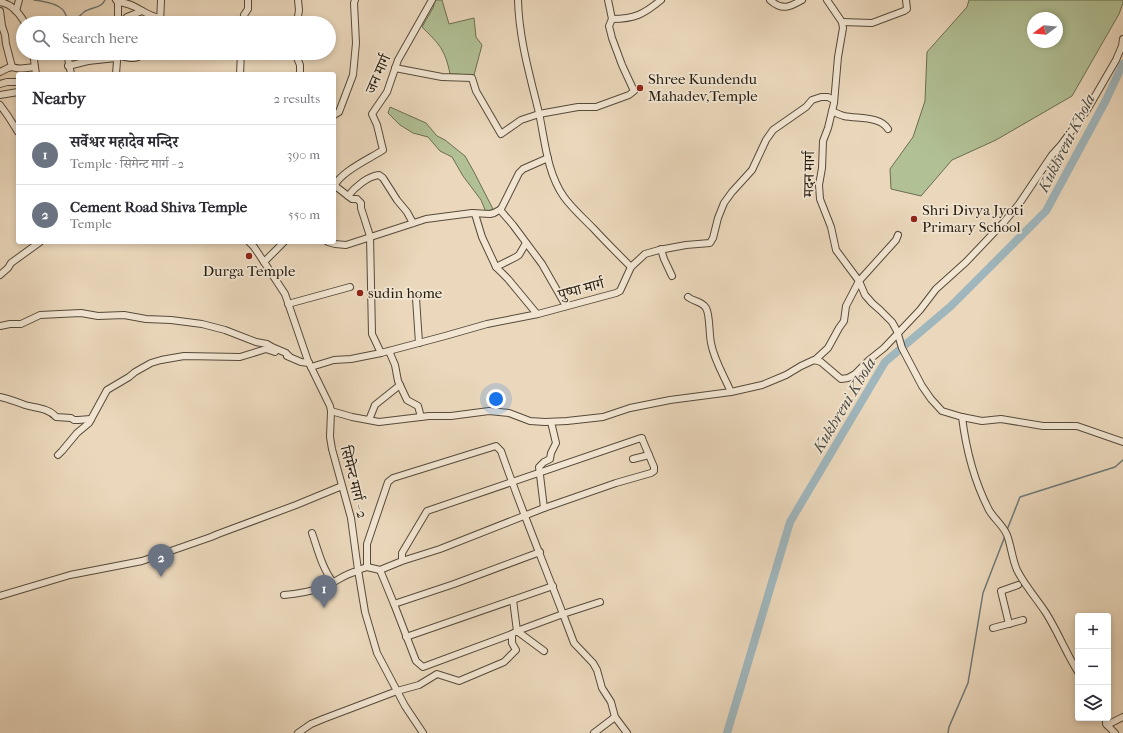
<!DOCTYPE html>
<meta charset="utf-8">
<style>
body{margin:0;font-family:"IM FELL French Canon","Noto Serif Devanagari",serif;background:#f7f7f7;color:#2b2b33}
.controls{position:absolute;right:12px;bottom:12px;display:grid;overflow:hidden;border-radius:4px;box-shadow:0 2px 6px #0003}
.controls button{width:36px;height:36px;display:grid;place-items:center;padding:0;border:0;border-bottom:1px solid #e1e1e2;background:#fff;color:#2b2b33;font:20px sans-serif}
.compass{position:absolute;left:1027px;top:12px;width:36px;height:36px;border-radius:50%;background:#fff;box-shadow:0 2px 6px #0003;rotate:254deg}
.you{position:absolute;left:496px;top:399px;width:14px;height:14px;margin:-10px;border:3px solid #fff;border-radius:50%;background:#1a73e8;box-shadow:0 0 0 6px #1a73e833}
.badge{display:grid;place-items:center;width:26px;height:26px;border-radius:50%;background:#8f2418;color:#fff;font-size:13px;font-weight:700}
.pin{position:absolute;translate:-50% -33px;filter:drop-shadow(0 1px 2px #0008)}
.pin::after{content:'';position:absolute;top:21px;width:14px;height:12px;background:inherit;clip-path:polygon(0 0,100% 0,50% 100%)}
.list{margin:0;padding:0;list-style:none}
h2{display:flex;justify-content:space-between;align-items:center;height:52px;margin:0;padding:0 16px;font-size:17px}
h2 small{font-size:13px;font-weight:400;color:#7c7c81}
.list li{display:grid;grid-template-columns:26px 1fr auto;gap:12px;align-items:center;box-sizing:border-box;height:60px;padding:0 16px;border-top:1px solid #e1e1e2}
.list b{display:block;font-size:15px;white-space:nowrap}
.list p{margin:0;font-size:13px;white-space:nowrap;color:#7c7c81}
.list em{font-size:13px;font-style:normal;color:#7c7c81}
.icon{flex:none;width:22px;height:22px;fill:none;stroke:currentColor;stroke-width:2;stroke-linecap:round;stroke-linejoin:round}
.map{position:relative;flex:none;width:1123px;height:733px;overflow:hidden}
.search{position:absolute;background:#fff;box-shadow:0 2px 6px #0003;left:16px;top:16px;width:320px;height:44px;display:flex;align-items:center;gap:10px;box-sizing:border-box;padding:0 14px;border-radius:22px;color:#7c7c81;font-size:15px}
.panel{position:absolute;background:#fff;box-shadow:0 2px 6px #0003;left:16px;top:72px;width:320px;height:172px;border-radius:4px}
.map>svg:first-child{display:block}
</style>
<div class="map">
<svg width="1123" height="733" viewBox="0 0 1123 733">
<rect width="100%" height="100%" fill="#ebd8bc"/>
<filter id="stains"><feTurbulence type="fractalNoise" baseFrequency=".005" numOctaves="4"/><feColorMatrix values="0 0 0 0 .2 0 0 0 0 .09 0 0 0 0 .02 0 0 0 .5 -.17"/></filter>
<radialGradient id="worn" r=".72"><stop offset=".6" stop-color="#630" stop-opacity="0"/><stop offset="1" stop-color="#630" stop-opacity=".3"/></radialGradient>
<!-- green -->
<g fill="#b1c095" stroke="#6b6e52" fill-rule="evenodd">
<path d="M435,0H442L449,24L474,18L476,37L482,45L474,75L450,74C445,49 439,44 422,27L433,8Z"/>
<path d="M969,0H1123V3L1119,14L1072,96L996,140L952,160L921,196L891,189L890,169L913,137L925,101L927,52L967,7ZM1033,18H1057V42H1033Z"/>
<polygon points="390,107 426,123 437,136 445,140 465,156 474,172 493,209 486,212 481,200 463,176 452,157 440,151 428,137 413,133 400,125 388,113"/>
</g>
<g fill="none" stroke-linecap="round" stroke-linejoin="round">
<!-- stream -->
<g stroke="#6e7877" stroke-width="1.5">
<path d="M34,0C42,1 58,4 63,10C66,13 65,18 71,19C77,21 80,15 84,12C90,7 101,9 105,0"/>
<polyline points="1007,530 1020,497 1115,467 1123,460"/>
<polyline points="948,733 949,727 968,683 983,593 1005,536"/>
</g>
<!-- river -->
<polyline stroke="#9fb6bd" stroke-width="8" points="727,733 790,522 885,362 951,306 1046,211 1105,102 1123,64"/>
<defs>
<g id="minor">
<polyline points="116,0 118,2 118,23"/>
<path d="M518,0C519,39 530,76 539,113C545,141 547,173 564,197C572,208 583,218 593,228C605,241 618,254 631,267"/>
<polyline points="608,0 612,19"/>
<path d="M770,0C782,11 790,7 802,0"/>
<polyline points="827,0 842,22 843,28 838,57 834,103 828,128 823,141 822,168 819,185 820,199 831,227 836,250 859,281 865,295 872,303 880,310 892,322 897,331 902,348 922,386 931,399 942,411 962,417 982,421 1001,419 1043,426 1077,426 1123,442"/>
<path d="M0,2C12,4 19,13 25,23"/>
<path d="M118,2C136,3 143,15 160,18"/>
<path d="M0,11L2,26L5,35L6,44L12,67C19,70 27,68 35,67"/>
<polyline points="16,11 19,0"/>
<polyline points="842,22 872,23 904,11 907,9 906,0"/>
<polyline points="121,23 127,17 142,11"/>
<polyline points="160,23 161,0"/>
<polyline points="243,23 244,15 248,9 248,0"/>
<polyline points="297,23 299,10 298,0"/>
<polyline points="33,53 36,74"/>
<polyline points="67,53 71,74"/>
<polyline points="159,53 188,55"/>
<polyline points="295,53 300,65 300,74"/>
<path d="M117,55C126,57 135,61 143,54H154L157,53"/>
<polyline points="90,60 94,53"/>
<polyline points="68,66 88,61 116,58 117,53"/>
<path d="M395,68L442,77L472,78L476,91L501,134L521,120L539,114L578,107H596L629,95L634,91L622,65L612,38L609,26L612,19C635,19 644,14 661,0"/>
<polyline points="0,72 8,68 12,67"/>
<polyline points="116,74 117,61 116,58"/>
<polyline points="240,74 241,53"/>
<polyline points="0,84 7,82 18,82"/>
<polyline points="0,95 18,92"/>
<polyline points="0,105 8,116 18,132"/>
<path d="M832,111C836,113 840,115 844,116C858,119 880,116 888,129"/>
<polyline points="334,115 339,112 353,75 356,43 354,3 355,0"/>
<polyline points="334,185 352,199 357,199 361,203 361,208 370,236 372,334 381,353"/>
<path d="M334,186C342,171 369,159 383,150L377,125L372,114L387,92L398,60L432,0"/>
<path d="M348,196C355,187 368,176 379,175L383,178L397,200L407,212L413,223"/>
<polyline points="501,209 501,211 513,225 542,264 566,306"/>
<polyline points="475,214 482,237 496,267 508,279 537,314"/>
<polyline points="249,242 254,247 264,262 285,294 308,361 330,406 331,411 330,437 332,449 351,518 358,570 365,612 377,653 405,706 423,733"/>
<polyline points="328,242 335,244 346,245 426,219 472,213 490,214 494,213 501,209 519,173 523,169 548,158"/>
<polyline points="661,249 664,259 672,276"/>
<polyline points="264,262 284,242"/>
<polyline points="496,267 516,257 519,255 526,243"/>
<polyline points="0,275 8,268 11,263 40,242"/>
<path d="M688,297C694,302 702,301 706,308C710,314 709,334 711,343C714,360 724,376 731,392"/>
<polyline points="416,298 419,343"/>
<polyline points="288,304 350,287"/>
<polyline points="0,326 10,324 21,324 40,315 60,314 81,313 98,316 124,315 146,319 171,320 202,324 225,330 256,342 267,344 272,347 286,353 290,357"/>
<polyline points="389,351 395,365 398,381 407,400 418,406 421,417"/>
<polyline points="287,356 301,362 309,363"/>
<polyline points="815,360 828,348 839,328 844,321 846,306 859,281 896,240 898,235"/>
<polyline points="311,367 334,360 351,359 381,353 445,336 487,324 538,314 616,293 620,291 631,267 645,254 659,250 686,245 710,243 713,238 718,218 724,203 732,192 752,170 766,140 773,130 806,107 812,100 821,97 828,97 834,100"/>
<path d="M0,397C9,399 17,402 25,405C35,408 49,408 56,417L71,418L74,420H78L91,419"/>
<polyline points="331,411 352,417 379,422 429,416 451,416 489,411 509,413 530,421 545,422 567,421 603,417 630,408 670,400 731,392 762,385 786,375 801,366 814,360 821,362 841,379 848,378 855,374 869,360 884,348 920,310 936,289 966,262 1004,222 1019,204 1052,155 1061,145 1087,110 1116,60 1122,46 1123,39"/>
<path d="M962,417C966,449 974,481 989,510C994,519 1003,525 1007,535C1011,545 1012,559 1017,570C1025,586 1037,599 1046,613C1058,632 1066,653 1078,672"/>
<polyline points="369,420 375,405 400,385"/>
<polyline points="58,455 62,451 77,433 89,423 107,390 129,377 135,372 151,363 161,360 184,356 240,357 266,349 275,352"/>
<polyline points="633,459 649,455"/>
<polyline points="544,508 539,467 544,462 550,459 551,453 556,443 551,422"/>
<path d="M312,533C318,550 322,568 333,582"/>
<path d="M367,567V544L388,482L393,478L496,446L501,451C520,506 542,559 563,614L517,631L512,634L423,667L416,661L394,604L454,584L540,552"/>
<polyline points="358,570 367,567 380,570 402,561 440,549 544,508 616,483 651,473 654,471 654,467 643,441 642,438 638,439 427,511 402,553 402,561"/>
<polyline points="380,570 394,604"/>
<path d="M284,595C297,594 312,591 324,587C337,582 343,574 358,571"/>
<polyline points="0,596 70,575 142,561 211,537 218,534 296,505 342,486"/>
<polyline points="513,600 517,631 544,651"/>
<polyline points="600,602 563,614 574,643 593,663 597,670 602,688 611,702 615,717 627,733"/>
<polyline points="1009,624 1001,591 1018,585"/>
<polyline points="993,628 1023,620"/>
<polyline points="406,637 553,586"/>
<polyline points="1106,718 1106,724 1115,733"/>
<polyline points="1107,725 1123,717"/>
<polyline points="298,733 311,724 323,719 397,691 419,685 437,674 459,681 504,662 516,650 512,643 512,634"/>
<polyline points="594,733 615,717"/>
</g>
</defs>
<!-- minor casing -->
<use href="#minor" stroke="#564a3a" stroke-width="8"/>
<!-- minor -->
<use href="#minor" stroke="#f2e6d3" stroke-width="6"/>
</g>
<!-- markers -->
<g fill="#8f2418" stroke="#f2e6d3" stroke-width="1.5">
<circle cx="640" cy="88" r="4"/>
<circle cx="914" cy="219" r="4"/>
<circle cx="249" cy="256" r="4"/>
<circle cx="360" cy="293" r="4"/>
</g>
<g text-anchor="middle" dominant-baseline="central" stroke-width="3.5" stroke-linejoin="round" paint-order="stroke">
<!-- street labels -->
<g font-size="15" fill="#251b0f" stroke="#f2e6d3">
<text transform="translate(378 74) rotate(-66)">जन मार्ग</text>
<text transform="translate(809 174) rotate(-89)">मदन मार्ग</text>
<text transform="translate(581 289) rotate(-15)">पुष्पा मार्ग</text>
<text transform="translate(354 482) rotate(76)">सिमेन्ट मार्ग - 2</text>
</g>
<!-- poi labels -->
<g font-size="15" fill="#251b0f" stroke="#f2e6d3" text-anchor="start">
<text x="648" y="79">Shree Kundendu<tspan x="648" dy="17">Mahadev,Temple</tspan></text>
<text x="922" y="210">Shri Divya Jyoti<tspan x="922" dy="17">Primary School</tspan></text>
<text x="249" y="271" text-anchor="middle">Durga Temple</text>
<text x="368" y="293">sudin home</text>
</g>
<!-- water labels -->
<g font-size="16" font-style="italic" fill="#4a4a43" stroke="#f2e6d3">
<text transform="translate(1066 143) rotate(-63)">Kukhreni Khola</text>
<text transform="translate(844 405) rotate(-59)">Kukhreni Khola</text>
</g>
</g>
<rect width="100%" height="100%" filter="url(#stains)"/>
<rect width="100%" height="100%" fill="url(#worn)"/>
</svg>
<div class="controls">
<button>+</button>
<button>−</button>
<button><svg class="icon" aria-label="layers" viewBox="0 0 24 24"><path d="M12 4l9 5-9 5-9-5zM3 14l9 5 9-5"/></svg></button>
</div>
<svg class="compass" viewBox="-18 -18 36 36"><path d="M0-13l5 13h-10z" fill="#e53935"/><path d="M0 13l5-13h-10z" fill="#7c7c81"/></svg>
<div class="you"></div>
<div class="pin badge" style="left:324px;top:608px;background:#6b7280">1</div>
<div class="pin badge" style="left:161px;top:577px;background:#6b7280">2</div>
<div class="search"><svg class="icon" aria-label="search" viewBox="0 0 24 24"><circle cx="10" cy="10" r="6"/><path d="M15 15l6 6"/></svg>Search here</div>
<section class="panel">
<h2>Nearby<small>2 results</small></h2>
<ul class="list">
<li><span class="badge" style="background:#6b7280">1</span><div><b>सर्वेश्वर महादेव मन्दिर</b><p>Temple · सिमेन्ट मार्ग - 2</p></div><em>390 m</em></li>
<li><span class="badge" style="background:#6b7280">2</span><div><b>Cement Road Shiva Temple</b><p>Temple</p></div><em>550 m</em></li>
</ul>
</section>
</div>
